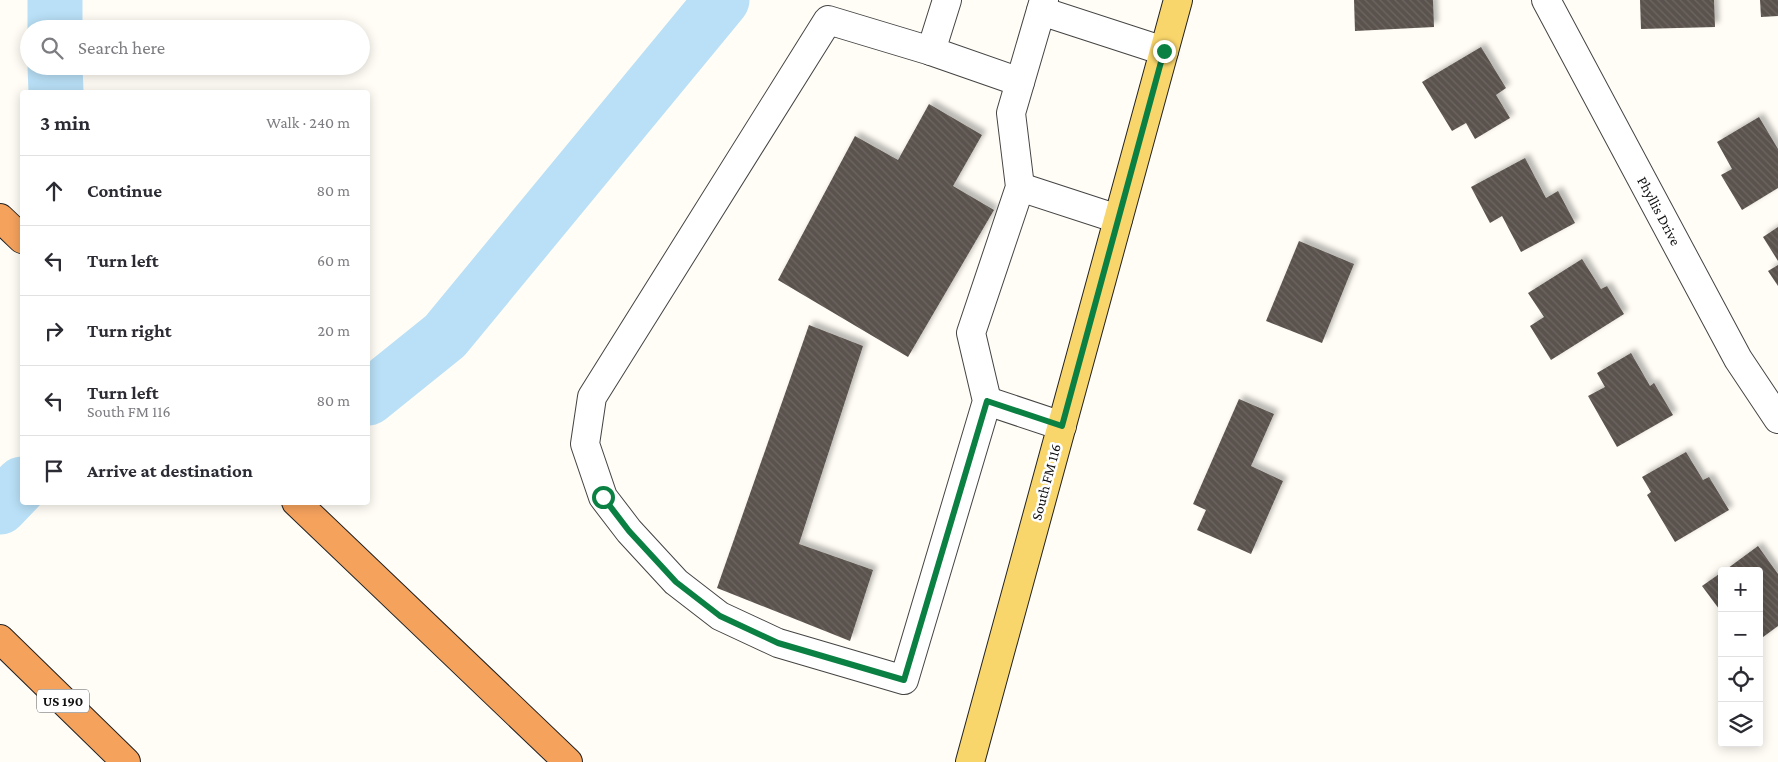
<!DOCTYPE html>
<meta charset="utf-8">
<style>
body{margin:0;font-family:"Crimson Pro",serif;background:#f7f7f7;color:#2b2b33}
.controls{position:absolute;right:15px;bottom:15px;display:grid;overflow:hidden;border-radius:5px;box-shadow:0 2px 12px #0003}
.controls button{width:45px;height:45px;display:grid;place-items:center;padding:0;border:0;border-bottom:1px solid #e1e1e2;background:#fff;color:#2b2b33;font:25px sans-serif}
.stop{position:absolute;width:15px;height:15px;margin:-11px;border:4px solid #0b8043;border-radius:50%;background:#fff}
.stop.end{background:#0b8043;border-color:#fff;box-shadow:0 1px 5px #0008}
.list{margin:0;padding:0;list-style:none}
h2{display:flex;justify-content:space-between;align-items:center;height:65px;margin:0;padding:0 20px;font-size:21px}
h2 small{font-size:16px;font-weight:400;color:#7c7c81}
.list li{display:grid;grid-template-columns:32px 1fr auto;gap:15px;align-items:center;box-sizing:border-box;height:70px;padding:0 20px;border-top:1px solid #e1e1e2}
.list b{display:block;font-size:19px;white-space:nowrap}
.list p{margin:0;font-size:16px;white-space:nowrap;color:#7c7c81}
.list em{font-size:16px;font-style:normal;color:#7c7c81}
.icon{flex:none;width:28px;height:28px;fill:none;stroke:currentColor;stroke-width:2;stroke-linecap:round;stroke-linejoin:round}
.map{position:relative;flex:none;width:1778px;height:762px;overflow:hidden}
.search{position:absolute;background:#fff;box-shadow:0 2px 12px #0003;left:20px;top:20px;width:350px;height:55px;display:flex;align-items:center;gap:12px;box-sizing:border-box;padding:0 18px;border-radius:28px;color:#7c7c81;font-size:19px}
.panel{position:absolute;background:#fff;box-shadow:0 2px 12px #0003;left:20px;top:90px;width:350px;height:415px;border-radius:5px}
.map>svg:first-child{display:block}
</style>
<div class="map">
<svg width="1778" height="762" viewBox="0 0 1778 762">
<defs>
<pattern id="building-back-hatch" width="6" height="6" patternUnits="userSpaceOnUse" patternTransform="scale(1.25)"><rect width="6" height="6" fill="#5a524d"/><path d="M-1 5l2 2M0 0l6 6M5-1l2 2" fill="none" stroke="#6d6662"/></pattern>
<filter id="shadow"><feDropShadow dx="4.5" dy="-4.5" stdDeviation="2.5" flood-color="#0004"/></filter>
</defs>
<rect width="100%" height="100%" fill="#fffdf5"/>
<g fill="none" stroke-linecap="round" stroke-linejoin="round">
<!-- river -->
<g stroke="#b9e0f7" stroke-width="55">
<polyline points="55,0 55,29"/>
<polyline points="55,66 56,92"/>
<polyline points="368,398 445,336 722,0"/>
<polyline points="0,507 22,484"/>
</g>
</g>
<!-- building -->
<g fill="url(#building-back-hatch)" filter="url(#shadow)">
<polygon points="1354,0 1433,0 1434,27 1355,31"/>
<polygon points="1640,0 1714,0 1715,27 1641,29"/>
<polygon points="1760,0 1778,0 1778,16 1761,17"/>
<polygon points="1481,47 1506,88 1496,95 1510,118 1475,139 1466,123 1452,131 1422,82"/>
<polygon points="929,104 982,135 953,186 994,210 908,357 778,280 855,136 898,160"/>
<polygon points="1759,117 1778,149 1778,188 1742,210 1721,175 1732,169 1717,142"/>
<polygon points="1525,158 1546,198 1558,191 1575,223 1521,252 1502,216 1490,223 1471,187"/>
<polygon points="1778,227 1778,261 1763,237"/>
<polygon points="1299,241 1354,264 1322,343 1266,321"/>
<polygon points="1582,259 1601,289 1607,286 1624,314 1551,360 1530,326 1544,317 1528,293"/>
<polygon points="1778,265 1778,286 1768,271"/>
<polygon points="809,325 863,346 799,544 873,570 850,641 717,588"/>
<polygon points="1631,353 1650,386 1654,383 1673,415 1617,447 1588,396 1605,387 1597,373"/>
<polygon points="1239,399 1274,414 1251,466 1283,481 1251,554 1197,530 1206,510 1193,504"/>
<polygon points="1686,452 1703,480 1709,477 1729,510 1675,542 1647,495 1651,492 1642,477"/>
<polygon points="1758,546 1778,574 1778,626 1759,640 1759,571 1724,571"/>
<polygon points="1722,572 1722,613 1702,586"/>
</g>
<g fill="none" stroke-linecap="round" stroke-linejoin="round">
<defs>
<g id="minor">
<polyline points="947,0 931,51 1020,82"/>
<polyline points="1546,0 1738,359 1778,419"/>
<polyline points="1041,11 1164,51"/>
<polyline points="931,51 828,20 592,397 585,444 603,497 629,531 676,582 720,616 778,643 904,680 987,401 971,333 1020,187 1011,113 1044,0"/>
<polyline points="1020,187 1118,219"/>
<polyline points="987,401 1062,426"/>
</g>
<polyline id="major" points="970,762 1178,0"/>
<g id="highway">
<polyline points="0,218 22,239"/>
<polyline points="296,502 568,762"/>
<polyline points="0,639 126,762"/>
</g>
</defs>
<!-- minor casing -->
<use href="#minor" stroke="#444" stroke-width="30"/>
<!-- major casing -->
<use href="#major" stroke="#222" stroke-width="30"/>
<!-- highway casing -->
<use href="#highway" stroke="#222" stroke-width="30"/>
<!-- minor -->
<use href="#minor" stroke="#fff" stroke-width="28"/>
<!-- major -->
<use href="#major" stroke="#f9d66b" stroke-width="28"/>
<!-- highway -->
<use href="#highway" stroke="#f5a25d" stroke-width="28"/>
</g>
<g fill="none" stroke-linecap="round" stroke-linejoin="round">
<!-- route -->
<polyline stroke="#0b8043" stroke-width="6" points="603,497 629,531 676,582 720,616 778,643 904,680 987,401 1062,426 1164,51"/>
</g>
<g text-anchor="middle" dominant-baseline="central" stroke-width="5" stroke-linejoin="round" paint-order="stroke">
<!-- shield labels -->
<rect fill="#fff" stroke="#585858" stroke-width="1" x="37" y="689.5" width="52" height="23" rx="4"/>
<g font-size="14" font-weight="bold" fill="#111">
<text x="63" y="701">US 190</text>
</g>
<!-- street labels -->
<g font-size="15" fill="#111" stroke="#fff">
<text transform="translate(1659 211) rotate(62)">Phyllis Drive</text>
<text transform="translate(1046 482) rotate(-75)">South FM 116</text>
</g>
</g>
</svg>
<div class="controls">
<button>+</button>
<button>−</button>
<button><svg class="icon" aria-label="locate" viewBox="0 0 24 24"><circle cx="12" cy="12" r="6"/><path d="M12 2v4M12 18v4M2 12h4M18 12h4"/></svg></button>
<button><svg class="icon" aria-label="layers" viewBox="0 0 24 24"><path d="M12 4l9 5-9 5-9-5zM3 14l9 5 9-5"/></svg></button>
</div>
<div class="stop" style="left:603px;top:497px"></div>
<div class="stop end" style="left:1164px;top:51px"></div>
<div class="search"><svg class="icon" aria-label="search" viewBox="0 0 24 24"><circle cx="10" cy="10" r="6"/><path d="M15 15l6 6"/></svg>Search here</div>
<section class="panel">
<h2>3 min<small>Walk · 240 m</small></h2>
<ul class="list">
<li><svg class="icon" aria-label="ahead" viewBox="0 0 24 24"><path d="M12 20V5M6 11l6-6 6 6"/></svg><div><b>Continue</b></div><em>80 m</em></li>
<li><svg class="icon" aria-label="left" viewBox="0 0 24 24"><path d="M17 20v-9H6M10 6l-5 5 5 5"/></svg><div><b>Turn left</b></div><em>60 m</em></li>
<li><svg class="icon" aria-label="right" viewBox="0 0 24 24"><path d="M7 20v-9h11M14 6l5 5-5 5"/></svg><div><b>Turn right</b></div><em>20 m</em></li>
<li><svg class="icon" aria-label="left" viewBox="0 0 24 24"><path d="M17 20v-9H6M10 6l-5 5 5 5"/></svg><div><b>Turn left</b><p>South FM 116</p></div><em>80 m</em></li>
<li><svg class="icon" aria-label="arrive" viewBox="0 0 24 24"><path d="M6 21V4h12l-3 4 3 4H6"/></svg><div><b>Arrive at destination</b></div></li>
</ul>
</section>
</div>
